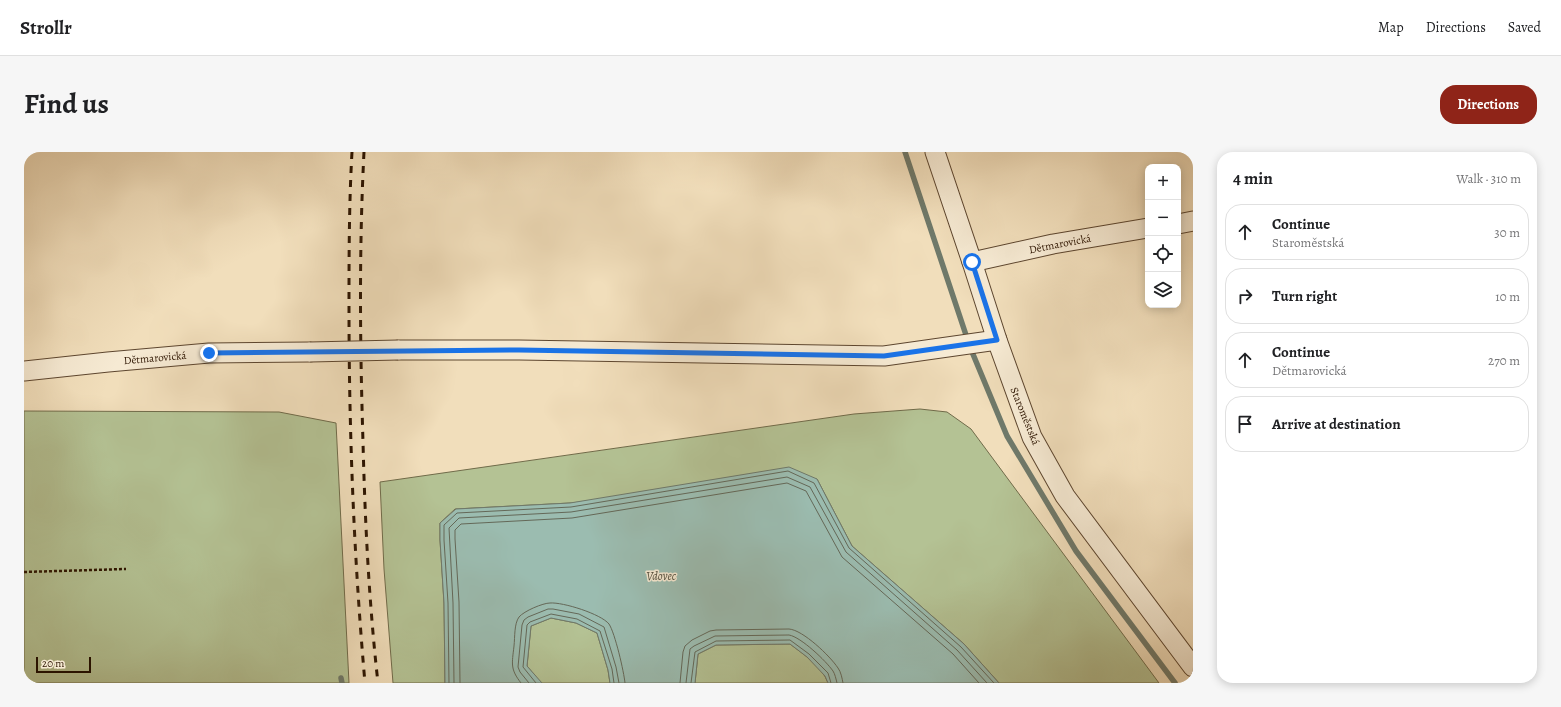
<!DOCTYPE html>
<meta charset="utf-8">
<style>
body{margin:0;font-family:Alegreya,serif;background:#f6f6f6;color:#202124}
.controls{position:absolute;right:12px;top:12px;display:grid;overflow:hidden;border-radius:8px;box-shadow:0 2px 10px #0003}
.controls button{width:36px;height:36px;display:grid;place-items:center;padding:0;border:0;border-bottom:1px solid #e0e0e0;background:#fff;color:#202124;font:20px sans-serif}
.scale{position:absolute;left:12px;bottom:10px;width:55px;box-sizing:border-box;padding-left:4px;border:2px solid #2c1400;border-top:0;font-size:11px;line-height:14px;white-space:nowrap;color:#2c1400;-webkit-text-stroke:3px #f6ead3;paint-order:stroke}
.stop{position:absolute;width:12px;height:12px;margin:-9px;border:3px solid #1a73e8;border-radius:50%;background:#fff}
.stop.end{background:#1a73e8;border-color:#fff;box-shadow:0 1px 4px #0008}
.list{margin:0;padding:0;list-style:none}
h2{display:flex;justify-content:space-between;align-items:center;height:52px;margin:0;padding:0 16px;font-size:17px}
h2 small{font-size:13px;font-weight:400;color:#757577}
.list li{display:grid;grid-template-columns:26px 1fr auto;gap:12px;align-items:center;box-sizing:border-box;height:56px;margin:0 8px 8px;padding:0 8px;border:1px solid #e0e0e0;border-radius:16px}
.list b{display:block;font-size:15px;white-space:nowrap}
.list p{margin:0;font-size:13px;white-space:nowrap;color:#757577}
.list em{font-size:13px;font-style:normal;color:#757577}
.icon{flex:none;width:22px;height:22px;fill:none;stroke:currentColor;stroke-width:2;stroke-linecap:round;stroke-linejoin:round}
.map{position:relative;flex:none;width:1169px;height:531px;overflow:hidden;border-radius:16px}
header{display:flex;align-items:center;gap:24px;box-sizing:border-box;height:56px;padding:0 20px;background:#fff;border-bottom:1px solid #e0e0e0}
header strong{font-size:19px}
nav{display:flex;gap:22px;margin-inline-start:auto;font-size:14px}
.intro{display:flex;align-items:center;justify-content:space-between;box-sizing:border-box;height:96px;padding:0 24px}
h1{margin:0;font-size:28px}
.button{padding:10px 18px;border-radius:16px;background:#8f2418;color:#fff;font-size:14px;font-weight:700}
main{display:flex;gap:24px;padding:0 24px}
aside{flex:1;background:#fff;border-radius:16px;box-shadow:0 2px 10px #0003}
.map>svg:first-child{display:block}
</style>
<header>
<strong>Strollr</strong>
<nav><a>Map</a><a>Directions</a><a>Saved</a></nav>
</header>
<div class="intro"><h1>Find us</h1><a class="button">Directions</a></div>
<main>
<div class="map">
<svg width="1169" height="531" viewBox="0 0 1169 531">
<rect width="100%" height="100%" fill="#f1debb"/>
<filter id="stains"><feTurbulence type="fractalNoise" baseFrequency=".005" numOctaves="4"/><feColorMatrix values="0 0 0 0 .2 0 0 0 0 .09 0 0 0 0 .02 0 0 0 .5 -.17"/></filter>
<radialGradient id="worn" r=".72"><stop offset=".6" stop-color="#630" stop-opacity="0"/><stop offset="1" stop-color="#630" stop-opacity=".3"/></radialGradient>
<!-- green -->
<g fill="#b4c294" stroke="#706b4a">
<polygon points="896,257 923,260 947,277 1135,531 975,531 940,492 828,394 793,327 546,351 431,357 416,371 416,388 420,451 421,531 369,531 360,417 356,330 830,262"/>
<polygon points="0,259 255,260 312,271 325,531 0,531"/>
<polygon points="527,466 552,471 573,481 584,518 586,531 518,531 516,530 503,514 507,474"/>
<path d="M766,492C779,502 798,514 804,531H671L674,502L692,493Z"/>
</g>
<!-- water -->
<polygon fill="#9bbcb0" stroke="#6f796a" points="765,315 793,327 828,394 940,492 975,531 804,531 801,524 783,505 766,492 692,493 674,502 671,531 586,531 584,518 573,481 552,471 527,466 507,474 503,514 518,531 421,531 420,451 416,388 416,371 432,357 546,351"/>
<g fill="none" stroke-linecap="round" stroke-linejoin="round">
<!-- shore -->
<g stroke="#646858" stroke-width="1">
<polyline points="425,531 424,451 420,388 420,373 433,361 547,355 764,319 790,331 825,396 937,495 970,531"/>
<polyline points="430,531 429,451 425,376 435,366 547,360 763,325 786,335 822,400 933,498 963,531"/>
<polyline points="436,531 435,450 431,387 431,378 437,372 548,366 763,331 782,339 818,405 929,502 955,531"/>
<path d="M497,531C486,517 488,512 490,494C491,485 490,472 495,465C500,459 519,451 526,451C539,450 577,462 585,472C591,481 600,520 601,531"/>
<polyline points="505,531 496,520 494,515 498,473 500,468 504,465 524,457 529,457 555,462 580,475 592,515 595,531"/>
<polyline points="512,531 499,515 503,473 506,470 527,462 553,467 576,479 588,517 590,531"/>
<path d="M656,531L659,500L661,494L668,488L686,479L692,478L765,477C779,478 806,504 814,516C817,520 818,526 819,531"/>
<path d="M662,531L666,497L670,494L691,484L765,483C777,485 802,509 809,519C811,522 812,527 813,531"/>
<polyline points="667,531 671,500 692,489 766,488 785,502 804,521 807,531"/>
</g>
<!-- stream -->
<g stroke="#6f796a" stroke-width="5.5">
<polyline points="881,0 946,195 983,284 1052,399 1151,531"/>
<polyline points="317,526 318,531"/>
</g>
<defs>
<g id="minor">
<polyline points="911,0 948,110 973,188 1008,285 1041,344 1169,515"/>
<polyline points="1154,72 1169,69"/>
<polyline points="948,110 1029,92 1124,76"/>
<polyline points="374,198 495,198 860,204 973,188"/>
<polyline points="0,219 84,210 185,201 286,200"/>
</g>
</defs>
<!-- minor casing -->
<use href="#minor" stroke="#5d462f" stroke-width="21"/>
<!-- path -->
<polyline stroke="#2c1400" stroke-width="2.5" stroke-dasharray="3 2" stroke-linecap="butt" points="0,420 102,417"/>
<!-- minor -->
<use href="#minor" stroke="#f6ead3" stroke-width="19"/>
<!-- rail -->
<g stroke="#2c1400" stroke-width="3" stroke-dasharray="7 7" stroke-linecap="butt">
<path d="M328,0C325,52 325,105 325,157C325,282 330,407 341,531"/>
<path d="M340,0C335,97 336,193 339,290C341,370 345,451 354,531"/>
</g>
<defs>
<polyline id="minor-bridge" points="286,200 374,198"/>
</defs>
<!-- minor-bridge casing -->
<use href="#minor-bridge" stroke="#5d462f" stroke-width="21" stroke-linecap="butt"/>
<!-- minor-bridge -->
<use href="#minor-bridge" stroke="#f6ead3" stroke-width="19"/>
</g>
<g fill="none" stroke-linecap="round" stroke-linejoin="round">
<!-- route -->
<polyline stroke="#1a73e8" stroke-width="5" points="185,201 495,198 860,204 973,188 948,110"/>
</g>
<g text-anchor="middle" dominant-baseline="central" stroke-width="3" stroke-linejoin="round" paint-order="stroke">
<!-- street labels -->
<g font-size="11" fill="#2c1400" stroke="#f6ead3">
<text transform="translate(1036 92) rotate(-11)">Dětmarovická</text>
<text transform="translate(131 206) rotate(-5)">Dětmarovická</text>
<text transform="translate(1001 264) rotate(68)">Staroměstská</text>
</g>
<!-- water labels -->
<g font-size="12" font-style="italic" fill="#534f3e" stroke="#f6ead3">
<text x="637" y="424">Vdovec</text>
</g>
</g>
<rect width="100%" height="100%" filter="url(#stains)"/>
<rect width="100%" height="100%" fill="url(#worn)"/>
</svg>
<div class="controls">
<button>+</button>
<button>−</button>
<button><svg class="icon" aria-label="locate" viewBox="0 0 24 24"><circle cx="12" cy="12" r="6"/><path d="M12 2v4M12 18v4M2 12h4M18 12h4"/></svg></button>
<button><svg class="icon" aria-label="layers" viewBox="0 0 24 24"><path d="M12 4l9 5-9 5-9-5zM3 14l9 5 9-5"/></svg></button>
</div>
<div class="scale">20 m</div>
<div class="stop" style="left:948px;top:110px"></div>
<div class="stop end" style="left:185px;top:201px"></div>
</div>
<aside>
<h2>4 min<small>Walk · 310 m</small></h2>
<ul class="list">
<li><svg class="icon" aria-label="ahead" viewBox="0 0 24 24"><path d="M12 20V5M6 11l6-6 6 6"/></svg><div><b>Continue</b><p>Staroměstská</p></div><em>30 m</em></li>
<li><svg class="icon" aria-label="right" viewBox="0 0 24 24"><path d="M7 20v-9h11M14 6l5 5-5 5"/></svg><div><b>Turn right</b></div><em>10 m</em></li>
<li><svg class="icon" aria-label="ahead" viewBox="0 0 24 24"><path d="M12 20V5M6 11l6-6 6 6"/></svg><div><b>Continue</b><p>Dětmarovická</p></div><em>270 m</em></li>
<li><svg class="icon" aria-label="arrive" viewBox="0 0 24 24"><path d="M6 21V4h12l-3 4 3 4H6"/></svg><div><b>Arrive at destination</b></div></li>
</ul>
</aside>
</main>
